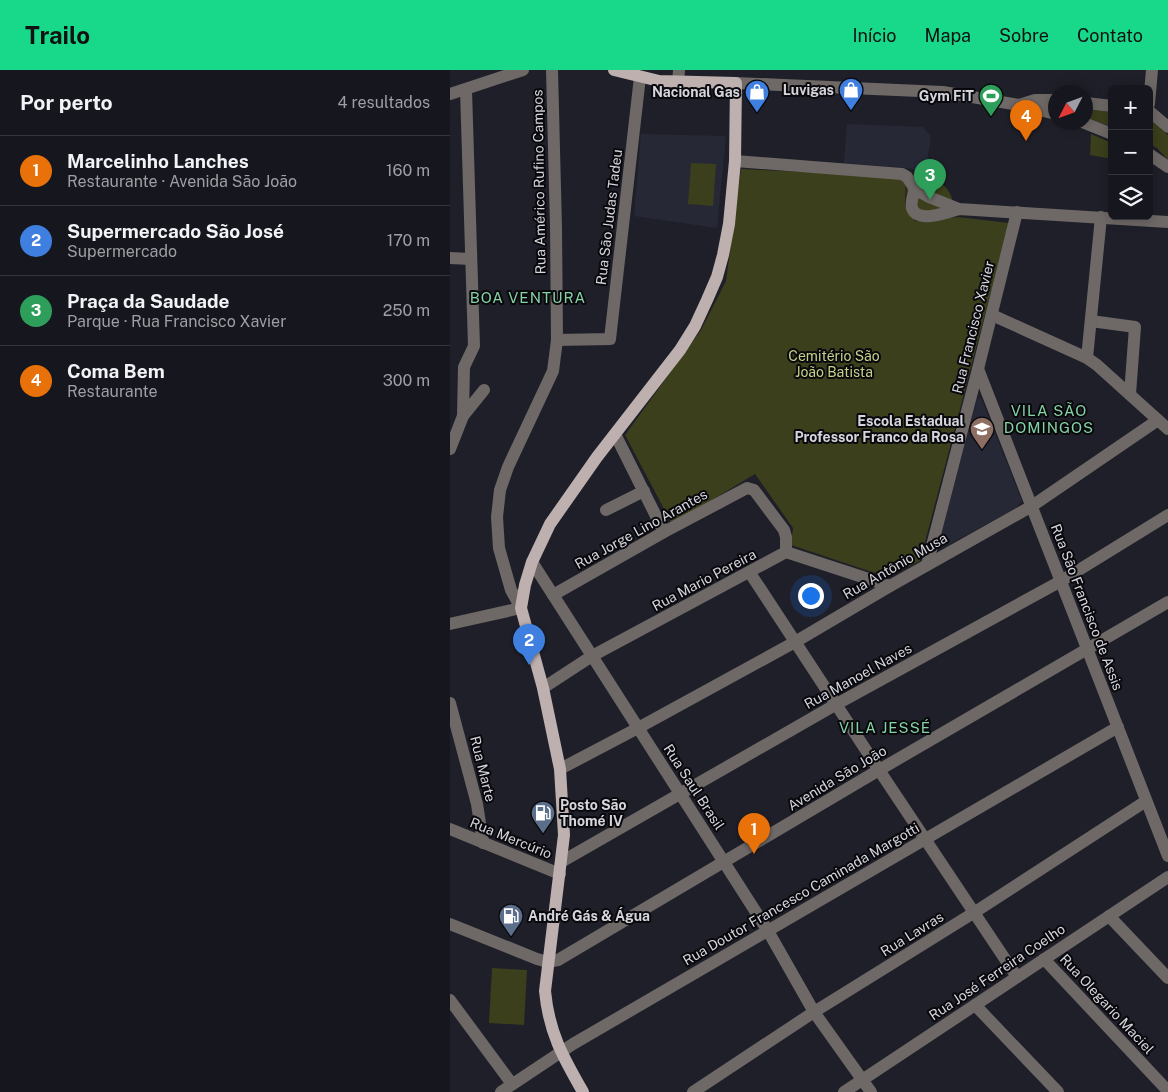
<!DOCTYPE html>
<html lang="pt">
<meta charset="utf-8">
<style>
body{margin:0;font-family:"Public Sans",sans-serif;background:#23242b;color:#f1f3f6}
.controls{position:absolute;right:15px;top:15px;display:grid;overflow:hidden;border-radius:8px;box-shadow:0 2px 12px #0003}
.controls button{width:45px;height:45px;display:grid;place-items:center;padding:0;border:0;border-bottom:1px solid #35363c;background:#16171e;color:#f1f3f6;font:25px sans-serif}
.compass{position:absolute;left:598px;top:15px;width:45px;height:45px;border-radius:50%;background:#16171e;box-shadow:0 2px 12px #0003;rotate:228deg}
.you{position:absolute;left:360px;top:525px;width:18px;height:18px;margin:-12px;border:4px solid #fff;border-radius:50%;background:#1a73e8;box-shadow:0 0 0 8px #1a73e833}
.badge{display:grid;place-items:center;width:32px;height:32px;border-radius:50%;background:#17d989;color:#fff;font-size:16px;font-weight:700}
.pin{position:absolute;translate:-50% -41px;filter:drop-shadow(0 1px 2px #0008)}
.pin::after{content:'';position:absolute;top:26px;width:18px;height:15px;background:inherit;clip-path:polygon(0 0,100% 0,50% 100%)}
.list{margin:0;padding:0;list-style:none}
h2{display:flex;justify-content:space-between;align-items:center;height:65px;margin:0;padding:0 20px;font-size:21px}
h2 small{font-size:16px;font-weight:400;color:#9e9fa4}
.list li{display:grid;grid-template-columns:32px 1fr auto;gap:15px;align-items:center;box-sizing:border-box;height:70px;padding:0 20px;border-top:1px solid #35363c}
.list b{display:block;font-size:19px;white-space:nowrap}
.list p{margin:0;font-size:16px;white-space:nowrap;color:#9e9fa4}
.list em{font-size:16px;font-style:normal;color:#9e9fa4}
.icon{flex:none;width:28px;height:28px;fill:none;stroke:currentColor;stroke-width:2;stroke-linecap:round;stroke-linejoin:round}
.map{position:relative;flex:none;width:718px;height:1022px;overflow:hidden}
header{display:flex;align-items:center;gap:30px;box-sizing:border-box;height:70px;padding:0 25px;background:#17d989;color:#111}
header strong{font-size:24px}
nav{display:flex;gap:28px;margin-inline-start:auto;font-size:18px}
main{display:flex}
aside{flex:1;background:#16171e}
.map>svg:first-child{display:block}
</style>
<header>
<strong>Trailo</strong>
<nav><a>Início</a><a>Mapa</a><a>Sobre</a><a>Contato</a></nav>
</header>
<main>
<aside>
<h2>Por perto<small>4 resultados</small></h2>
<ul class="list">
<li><span class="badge" style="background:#e8710a">1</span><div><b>Marcelinho Lanches</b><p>Restaurante · Avenida São João</p></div><em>160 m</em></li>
<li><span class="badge" style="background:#3f7fe0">2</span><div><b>Supermercado São José</b><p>Supermercado</p></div><em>170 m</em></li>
<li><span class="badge" style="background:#2e9e5b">3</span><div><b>Praça da Saudade</b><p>Parque · Rua Francisco Xavier</p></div><em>250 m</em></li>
<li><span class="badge" style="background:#e8710a">4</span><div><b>Coma Bem</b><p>Restaurante</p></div><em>300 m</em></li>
</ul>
</aside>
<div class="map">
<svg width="718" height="1022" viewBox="0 0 718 1022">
<rect width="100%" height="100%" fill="#1e1f28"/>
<!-- built -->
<g fill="#272836">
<polygon points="397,54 473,57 481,67 475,102 458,98 394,93"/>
<polygon points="191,64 276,66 267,158 184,146"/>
<polygon points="531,328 572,431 566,438 496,476 490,473 490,468 527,329"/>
</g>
<!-- green -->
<g fill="#3b3f1b">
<polygon points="636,39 662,42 662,57 636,47"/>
<polygon points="699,49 718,65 718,90 707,78 699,74"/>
<polygon points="641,64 662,73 662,89 640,85"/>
<polygon points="241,93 266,94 263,136 238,134"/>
<polygon points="291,99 456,107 455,136 465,151 508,147 559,153 470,491 437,507 341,475 343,458 305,404 222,454 175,365 251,260 276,211"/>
<path d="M463,104C495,113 499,112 507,146L466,150L456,136L457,108Z"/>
<polygon points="42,898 77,900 74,955 39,953"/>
</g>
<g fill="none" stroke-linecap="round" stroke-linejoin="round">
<!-- minor -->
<g stroke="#6e6866" stroke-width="12">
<polyline points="228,13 229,0"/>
<polyline points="286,13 493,22 569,35 606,44"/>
<polyline points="0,24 73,0"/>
<polyline points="636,33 662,36"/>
<polyline points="699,34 702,0"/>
<polyline points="569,35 585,30 606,30"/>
<polyline points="699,41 718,57"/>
<polyline points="632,52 662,64"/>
<polyline points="699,84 718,97"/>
<polyline points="285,91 452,104 457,107 465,119"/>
<path d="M509,139L479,127L465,119C464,124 460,133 462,138C467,154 499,142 509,139L718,152"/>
<polyline points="0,188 21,189"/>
<polyline points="542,245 637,288 647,295 718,359"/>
<polyline points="641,251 685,257 680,324"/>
<polyline points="107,270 160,269 190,7"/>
<polyline points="637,288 651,147"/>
<polyline points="528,299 718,786"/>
<polyline points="13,346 14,297 24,276 16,20"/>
<polyline points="165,364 214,462"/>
<polyline points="0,379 13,346 34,320"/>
<polyline points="156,440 194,421"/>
<polyline points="82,492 318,861 364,942 421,1022"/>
<polyline points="477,495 528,299 567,142"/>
<polyline points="300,503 429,700 567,907"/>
<polyline points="103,525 214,462 297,418 304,420 334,460 336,467 336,482"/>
<polyline points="0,554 71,538 61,520 49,478 47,447 50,420 58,397 103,301 107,270 106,157 102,0"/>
<polyline points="93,618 142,586 336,482 440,516"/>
<polyline points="0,633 27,734 33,773"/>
<polyline points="110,699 188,658 345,572 440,516 582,436 708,350"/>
<polyline points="0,759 110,804"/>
<polyline points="111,792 385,635 611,511 718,445"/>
<polyline points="659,846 718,908"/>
<polyline points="0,854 87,889 98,892 108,890 429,700 718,532"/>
<polyline points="594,889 718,1021"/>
<polyline points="0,930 62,1014"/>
<polyline points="525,935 608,1022"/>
<polyline points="51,1022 123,974 668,657"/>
<polyline points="243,1022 364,942 525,842 696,731"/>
<polyline points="394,1022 718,807"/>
</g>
<!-- major -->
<path stroke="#bdb0ae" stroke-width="12" d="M133,1022C113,987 99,963 95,921L114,765L110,699L93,618L71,538L75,515L82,492L100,454L147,387L230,280L245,256L257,230L267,207L273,185L279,154L285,91L286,13L209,11L164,0"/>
</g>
<!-- icons -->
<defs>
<symbol id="shop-pin" viewBox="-11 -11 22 30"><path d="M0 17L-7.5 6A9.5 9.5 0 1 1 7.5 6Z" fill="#3f7fe0" stroke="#09090d"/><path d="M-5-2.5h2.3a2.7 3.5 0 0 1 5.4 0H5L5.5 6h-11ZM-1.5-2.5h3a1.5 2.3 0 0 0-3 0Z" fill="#fff"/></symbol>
<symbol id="stadium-pin" viewBox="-11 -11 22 30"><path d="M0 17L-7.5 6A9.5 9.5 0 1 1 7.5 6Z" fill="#2e9e5b" stroke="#09090d"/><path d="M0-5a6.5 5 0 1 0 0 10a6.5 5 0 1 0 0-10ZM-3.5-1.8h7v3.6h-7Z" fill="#fff"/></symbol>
<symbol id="school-pin" viewBox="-11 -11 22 30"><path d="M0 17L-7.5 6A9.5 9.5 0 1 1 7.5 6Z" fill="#8d6e63" stroke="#09090d"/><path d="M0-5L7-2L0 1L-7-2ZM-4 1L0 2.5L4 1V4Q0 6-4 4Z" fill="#fff"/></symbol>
<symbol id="fuel-pin" viewBox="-11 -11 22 30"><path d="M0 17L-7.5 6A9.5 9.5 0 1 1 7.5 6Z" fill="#5c6f8a" stroke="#09090d"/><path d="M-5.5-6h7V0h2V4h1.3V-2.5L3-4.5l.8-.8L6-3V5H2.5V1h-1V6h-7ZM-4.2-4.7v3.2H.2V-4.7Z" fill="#fff"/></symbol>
</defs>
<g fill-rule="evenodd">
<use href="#shop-pin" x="387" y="6" width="28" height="38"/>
<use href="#shop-pin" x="293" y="8" width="28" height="38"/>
<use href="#stadium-pin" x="527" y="12" width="28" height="38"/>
<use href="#school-pin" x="518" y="345" width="28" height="38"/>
<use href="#fuel-pin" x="79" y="729" width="28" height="38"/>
<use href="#fuel-pin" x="47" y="832" width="28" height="38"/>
</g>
<g text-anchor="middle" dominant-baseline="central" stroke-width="4" stroke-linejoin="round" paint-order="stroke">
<!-- poi labels -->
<g font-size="14" font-weight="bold" fill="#d5d5dc" stroke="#09090d" text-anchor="end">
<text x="384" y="20">Luvigas</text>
<text x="290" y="22">Nacional Gas</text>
<text x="524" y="26">Gym FiT</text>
<text x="514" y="351">Escola Estadual<tspan x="514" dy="16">Professor Franco da Rosa</tspan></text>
<text x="110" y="735" text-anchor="start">Posto São<tspan x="110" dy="16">Thomé IV</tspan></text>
<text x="78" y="846" text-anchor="start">André Gás &amp; Água</text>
</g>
<!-- street labels -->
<g font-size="14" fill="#d5d5dc" stroke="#09090d">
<text transform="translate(89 112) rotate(-91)">Rua Américo Rufino Campos</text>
<text transform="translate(159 147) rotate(-83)">Rua São Judas Tadeu</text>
<text transform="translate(523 257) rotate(-76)">Rua Francisco Xavier</text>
<text transform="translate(191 459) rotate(-29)">Rua Jorge Lino Arantes</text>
<text transform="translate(445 496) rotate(-30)">Rua Antônio Musa</text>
<text transform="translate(254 510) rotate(-28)">Rua Mario Pereira</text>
<text transform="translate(637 537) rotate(69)">Rua São Francisco de Assis</text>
<text transform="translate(408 606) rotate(-29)">Rua Manoel Naves</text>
<text transform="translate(33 699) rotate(76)">Rua Marte</text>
<text transform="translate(387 708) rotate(-31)">Avenida São João</text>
<text transform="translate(244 717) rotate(57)">Rua Saul Brasil</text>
<text transform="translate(61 768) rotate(22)">Rua Mercúrio</text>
<text transform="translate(351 824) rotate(-30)">Rua Doutor Francesco Caminada Margotti</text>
<text transform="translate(462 864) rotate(-32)">Rua Lavras</text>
<text transform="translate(547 902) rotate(-34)">Rua José Ferreira Coelho</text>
<text transform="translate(657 934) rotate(47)">Rua Olegario Maciel</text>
</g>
<!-- park labels -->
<g font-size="14" fill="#c6d188" stroke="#09090d">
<text x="384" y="286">Cemitério São<tspan x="384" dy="16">João Batista</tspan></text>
</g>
<!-- neighbourhood labels -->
<g font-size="15" letter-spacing="1" fill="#85d2a5" stroke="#09090d">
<text x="78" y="227">BOA VENTURA</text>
<text x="599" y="340">VILA SÃO<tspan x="599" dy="17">DOMINGOS</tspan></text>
<text x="435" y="657">VILA JESSÉ</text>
</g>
</g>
</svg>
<div class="controls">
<button>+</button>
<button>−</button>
<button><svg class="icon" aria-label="layers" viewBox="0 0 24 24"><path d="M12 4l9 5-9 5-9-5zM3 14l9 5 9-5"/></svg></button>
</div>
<svg class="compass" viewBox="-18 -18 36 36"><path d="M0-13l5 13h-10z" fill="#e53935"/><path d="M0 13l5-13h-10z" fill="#9e9fa4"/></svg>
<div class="you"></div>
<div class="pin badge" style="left:304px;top:784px;background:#e8710a">1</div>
<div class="pin badge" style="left:79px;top:595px;background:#3f7fe0">2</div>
<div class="pin badge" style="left:480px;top:130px;background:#2e9e5b">3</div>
<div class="pin badge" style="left:576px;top:71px;background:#e8710a">4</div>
</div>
</main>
